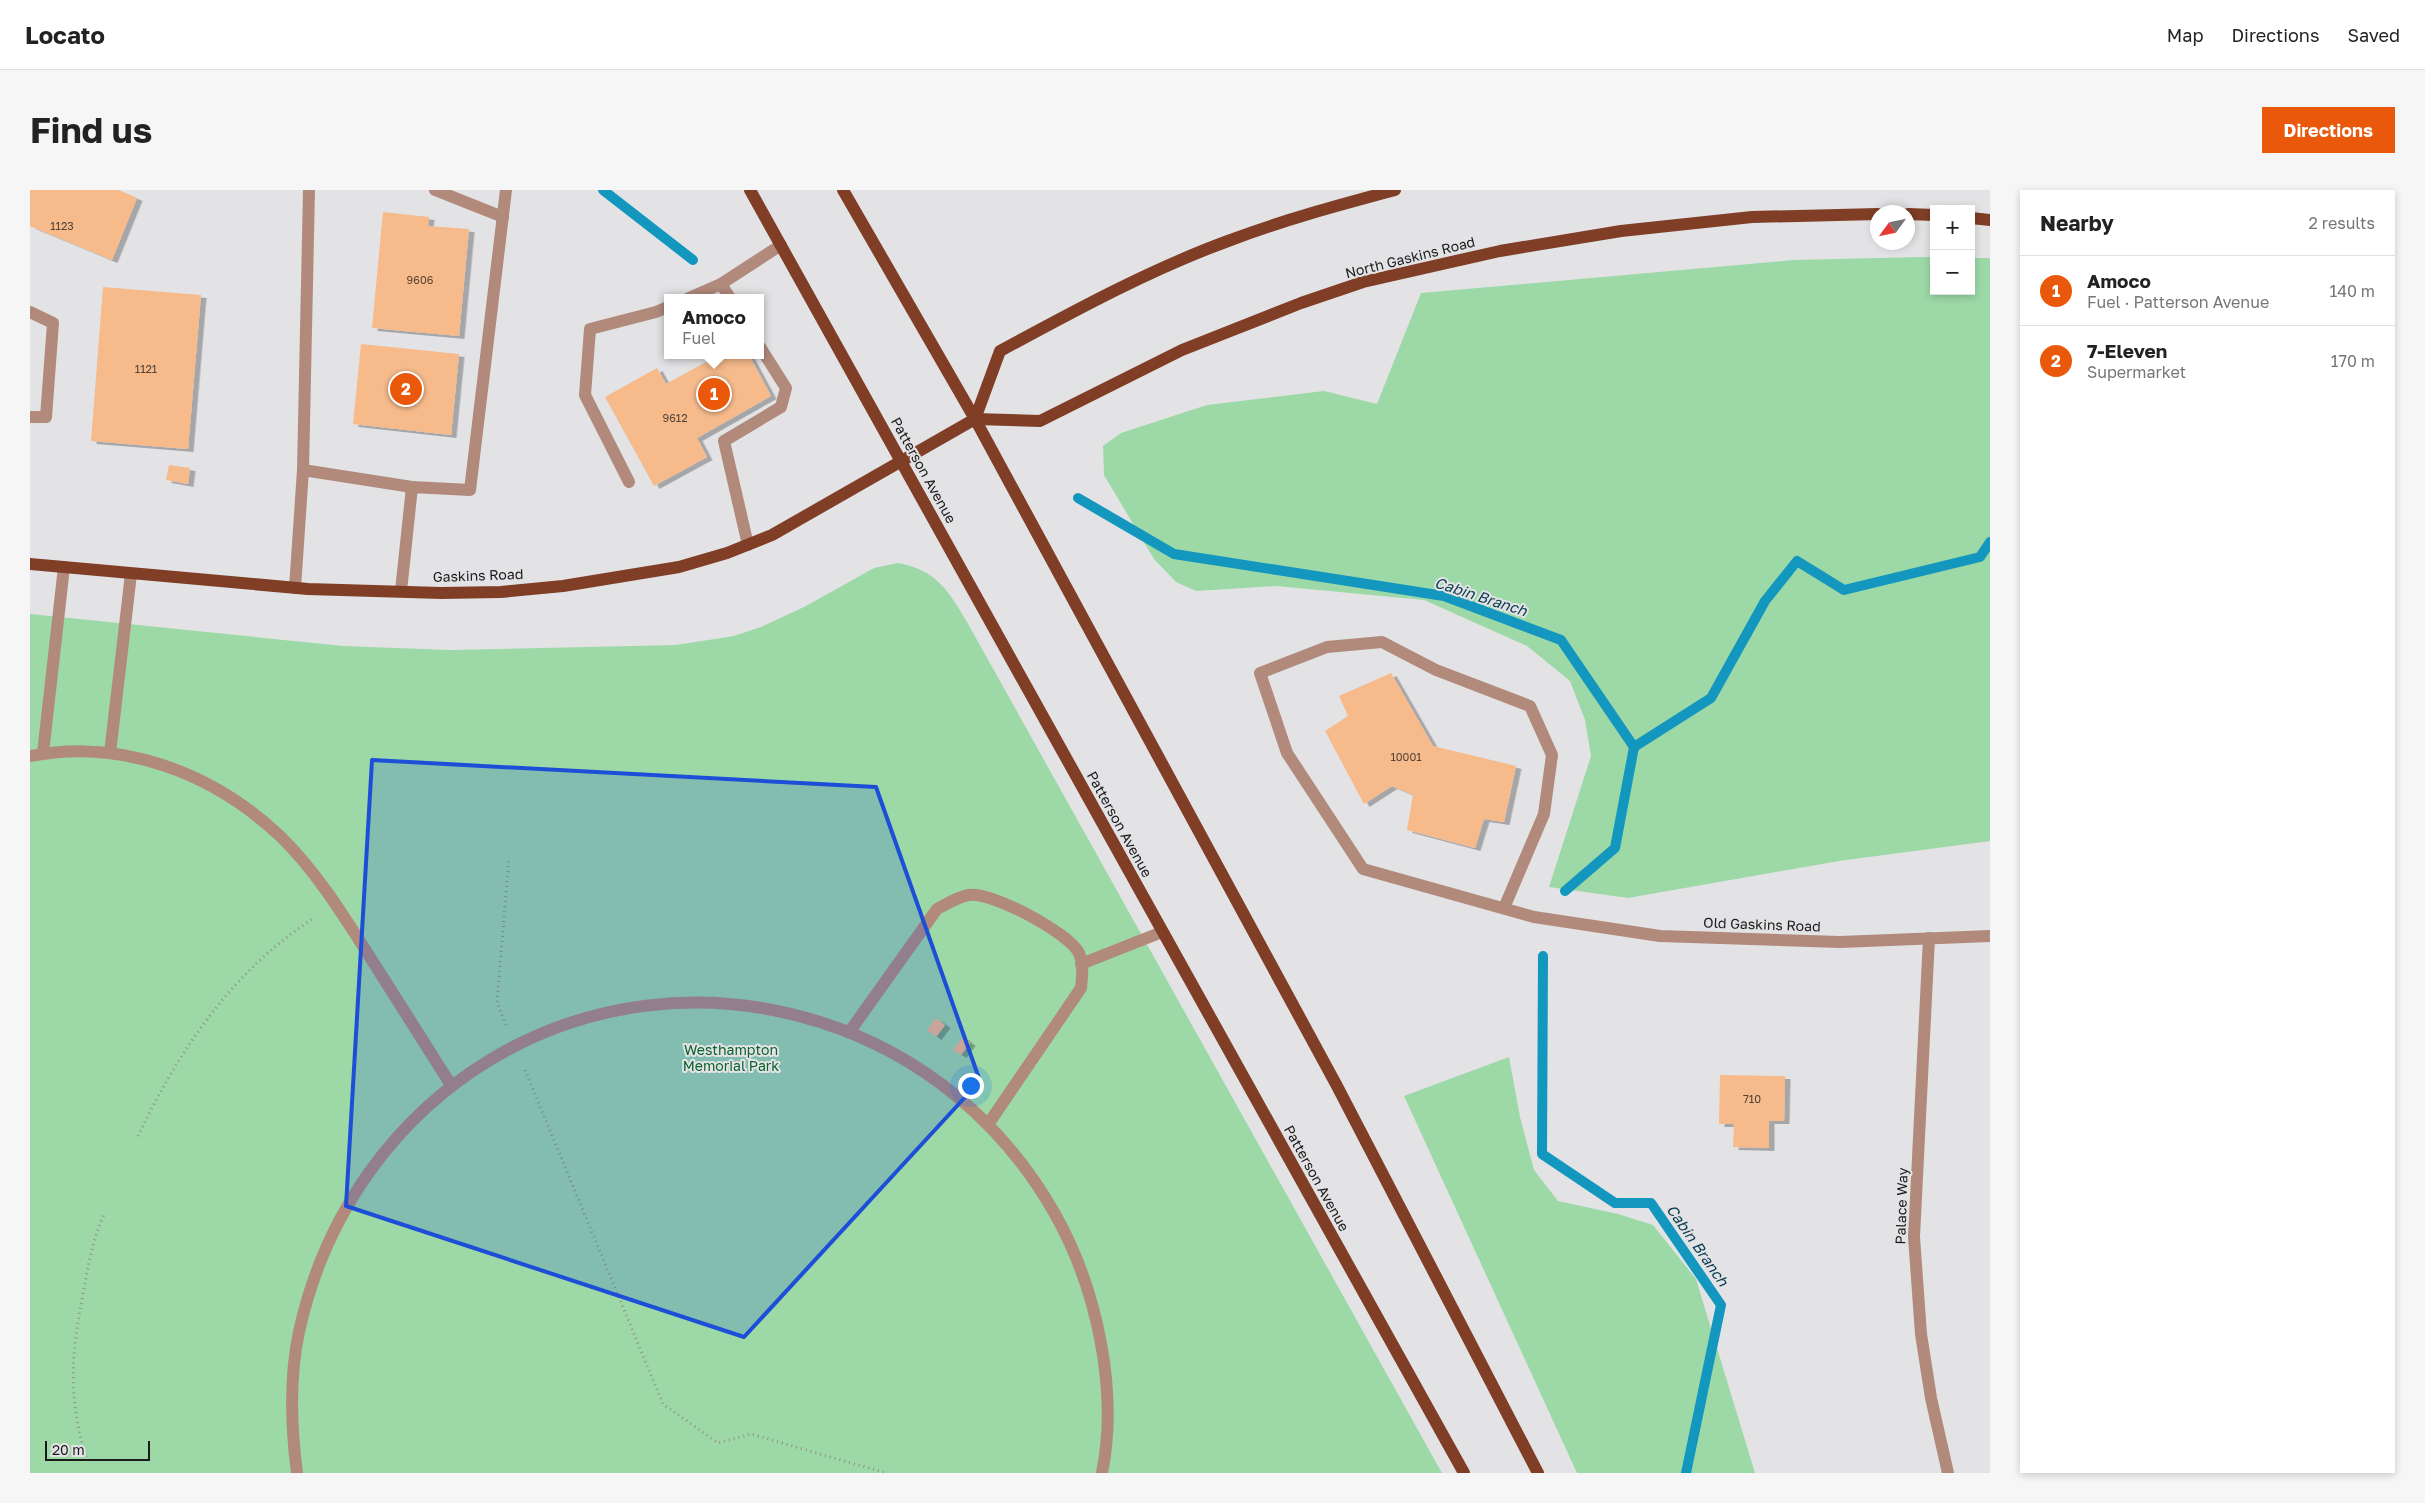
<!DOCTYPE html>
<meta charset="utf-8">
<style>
body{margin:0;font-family:"Golos Text",sans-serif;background:#f6f6f6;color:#222}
.controls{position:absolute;right:15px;top:15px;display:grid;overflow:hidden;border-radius:0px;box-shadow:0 2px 8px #0003}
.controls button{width:45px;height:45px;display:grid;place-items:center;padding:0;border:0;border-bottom:1px solid #e0e0e0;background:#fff;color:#222;font:25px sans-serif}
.compass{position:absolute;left:1840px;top:15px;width:45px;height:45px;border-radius:50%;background:#fff;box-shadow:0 2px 8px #0003;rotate:237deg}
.scale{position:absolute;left:15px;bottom:12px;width:105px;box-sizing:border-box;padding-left:5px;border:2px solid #1b1b1c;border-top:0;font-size:14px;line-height:18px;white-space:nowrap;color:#1b1b1c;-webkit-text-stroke:4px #e3e3e6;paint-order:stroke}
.you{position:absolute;left:940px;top:895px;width:18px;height:18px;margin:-12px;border:4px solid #fff;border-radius:50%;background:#1a73e8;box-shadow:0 0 0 8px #1a73e833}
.badge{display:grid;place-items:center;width:32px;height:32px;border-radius:50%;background:#ea580c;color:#fff;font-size:16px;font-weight:700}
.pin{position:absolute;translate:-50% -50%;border:2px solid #fff;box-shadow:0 1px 5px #0006}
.popup{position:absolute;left:634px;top:104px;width:100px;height:65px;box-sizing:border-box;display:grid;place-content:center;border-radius:0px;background:#fff;filter:drop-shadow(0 1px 4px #0005);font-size:16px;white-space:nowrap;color:#767676}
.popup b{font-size:19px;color:#222}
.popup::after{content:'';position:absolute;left:50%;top:100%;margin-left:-10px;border:10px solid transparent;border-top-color:#fff}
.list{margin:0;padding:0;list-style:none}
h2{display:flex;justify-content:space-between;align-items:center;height:65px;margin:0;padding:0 20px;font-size:21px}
h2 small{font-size:16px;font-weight:400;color:#767676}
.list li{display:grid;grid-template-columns:32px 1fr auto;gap:15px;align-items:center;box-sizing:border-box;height:70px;padding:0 20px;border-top:1px solid #e0e0e0}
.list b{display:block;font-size:19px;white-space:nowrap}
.list p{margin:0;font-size:16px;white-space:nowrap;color:#767676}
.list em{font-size:16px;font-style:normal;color:#767676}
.map{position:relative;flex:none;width:1960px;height:1283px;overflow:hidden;border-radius:0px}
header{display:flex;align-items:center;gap:30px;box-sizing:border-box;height:70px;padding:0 25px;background:#fff;border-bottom:1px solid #e0e0e0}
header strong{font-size:24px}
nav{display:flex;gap:28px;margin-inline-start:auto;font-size:18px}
.intro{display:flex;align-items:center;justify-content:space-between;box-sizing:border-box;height:120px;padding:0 30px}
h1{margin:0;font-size:35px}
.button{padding:12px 22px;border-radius:0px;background:#ea580c;color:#fff;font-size:18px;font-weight:700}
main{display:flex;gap:30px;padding:0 30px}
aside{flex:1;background:#fff;border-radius:0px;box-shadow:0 2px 8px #0003}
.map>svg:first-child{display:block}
</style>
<header>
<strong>Locato</strong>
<nav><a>Map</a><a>Directions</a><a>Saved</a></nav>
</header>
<div class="intro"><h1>Find us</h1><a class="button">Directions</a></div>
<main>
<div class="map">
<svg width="1960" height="1283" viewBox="0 0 1960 1283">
<defs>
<filter id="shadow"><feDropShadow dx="5.5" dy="3" stdDeviation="0" flood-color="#0004"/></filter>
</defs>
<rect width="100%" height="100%" fill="#e3e3e6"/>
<!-- green -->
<g fill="#9cd9a7">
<polygon points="1892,67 1904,67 1904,101 1941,101 1941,68 1960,68 1960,651 1809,671 1598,708 1519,697 1561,566 1555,530 1540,491 1497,456 1394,410 1246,396 1166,401 1146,392 1124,369 1074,285 1073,256 1091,243 1177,215 1294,201 1347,214 1391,103 1764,70"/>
<path d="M868,373C906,380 918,400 937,432L1412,1283H0V424L313,456L420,460L646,455L704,446L731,437L774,417L844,378Z"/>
<polygon points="1479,867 1490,927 1504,980 1528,1011 1588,1024 1623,1035 1666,1089 1725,1283 1547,1283 1374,906"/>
</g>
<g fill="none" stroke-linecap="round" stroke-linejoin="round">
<!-- stream -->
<g stroke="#1497bf" stroke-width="10">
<polyline points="573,0 663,70"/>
<polyline points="1048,308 1144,364 1414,406 1531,450 1604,557 1585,658 1535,701"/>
<polyline points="1604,557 1681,508 1735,411 1767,371 1814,400 1950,367 1960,352"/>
<polyline points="1513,766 1512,964 1585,1013 1621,1013 1691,1115 1656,1283"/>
</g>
</g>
<!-- building -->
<g fill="#f6ba8b" filter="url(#shadow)">
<polygon points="0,0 89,0 107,8 82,70 0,36"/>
<polygon points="353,22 399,27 398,36 439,39 429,146 342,138"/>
<polygon points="73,97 171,105 158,259 61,251"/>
<polygon points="331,154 429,164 421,245 323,234"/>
<polygon points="689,165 719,165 741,206 667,248 677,267 624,296 575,207 627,178 636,194"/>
<polygon points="139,275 160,278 158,294 136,290"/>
<polygon points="1361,483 1403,556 1486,576 1474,632 1454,629 1445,658 1377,640 1383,605 1362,596 1334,614 1295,541 1318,526 1309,506"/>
<polygon points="906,828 915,835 906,847 897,840"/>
<polygon points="933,847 940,853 931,865 923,860"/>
<polygon points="1690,885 1755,886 1754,931 1739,931 1739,958 1703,957 1704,934 1689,934"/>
</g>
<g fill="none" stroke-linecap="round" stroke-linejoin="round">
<!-- path -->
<g stroke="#919193" stroke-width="3" stroke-dasharray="1 4" stroke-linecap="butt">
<polyline points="476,835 467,813 479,668"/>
<polyline points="495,880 633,1214 688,1253 721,1244 856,1283"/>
<path d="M108,946C149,860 203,780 284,728"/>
<path d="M56,1267C38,1207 41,1165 53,1104C58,1076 63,1048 75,1022"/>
</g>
<!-- minor -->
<g stroke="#b18a7c" stroke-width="12">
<polyline points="405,0 473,27"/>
<polyline points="691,94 751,55"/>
<polyline points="659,108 691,94 700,108"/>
<polyline points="0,122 23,133 16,227 0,227"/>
<polyline points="273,280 382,297"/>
<polyline points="599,292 555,205 560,139 626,122 638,117"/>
<polyline points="718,355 694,251 751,217 756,198 730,157"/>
<polyline points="265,398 273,280 279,0"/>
<polyline points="371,401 382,297 440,300 476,0"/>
<polyline points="13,563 34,377"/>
<polyline points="80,563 101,384"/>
<path d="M0,566C92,548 183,583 250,646C285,680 312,723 338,764C366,808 394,852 421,895"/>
<polyline points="1474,718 1514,624 1522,565 1500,516 1406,480 1352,452 1297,457 1230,483 1257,563 1333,679 1504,727 1630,746 1810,752 1960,746"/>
<polyline points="1899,748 1884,1047 1891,1144 1901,1208 1918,1283"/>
<polyline points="1051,774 1132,742"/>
<path d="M820,841L907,719C917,714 927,707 939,705C961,701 1039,743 1049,763C1054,774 1052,787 1051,798L959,933"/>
<path d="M267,1283C261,1237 259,1188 269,1142C321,903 554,758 790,832C891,864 973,932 1025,1024C1066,1097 1089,1199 1072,1283"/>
</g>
<!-- major -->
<g stroke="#813e26" stroke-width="12">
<polyline points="720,0 1434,1283"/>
<polyline points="813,0 945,229 1307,896 1508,1283"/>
<polyline points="1878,24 1904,25"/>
<polyline points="1941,28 1960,30"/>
<path d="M945,229L970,161C1044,121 1119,80 1198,51C1253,30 1309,15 1365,0"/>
<polyline points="0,374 278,399 411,403 471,402 533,396 649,377 697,363 742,345 945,229 1010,231 1152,160 1271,113 1333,92 1470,61 1591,41 1722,27 1848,24"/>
</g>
</g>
<!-- marked area -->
<path fill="#1d4ed8" fill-opacity="0.2" stroke="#1d4ed8" stroke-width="4" stroke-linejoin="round" d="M342,570L846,597L950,891L714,1147L316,1016Z"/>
<g text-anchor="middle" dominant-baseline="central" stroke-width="4" stroke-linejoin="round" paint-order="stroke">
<!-- number labels -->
<g font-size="11" fill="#524338">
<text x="32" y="35">1123</text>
<text x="390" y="89">9606</text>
<text x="116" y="178">1121</text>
<text x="645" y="227">9612</text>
<text x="1376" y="566">10001</text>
<text x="1722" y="908">710</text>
</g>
<!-- street labels -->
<g font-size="14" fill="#1b1b1c" stroke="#e3e3e6">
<text transform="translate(1380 67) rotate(-14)">North Gaskins Road</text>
<text transform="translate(894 280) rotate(61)">Patterson Avenue</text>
<text transform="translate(448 385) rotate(-2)">Gaskins Road</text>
<text transform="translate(1090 634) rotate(61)">Patterson Avenue</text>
<text transform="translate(1732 734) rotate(2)">Old Gaskins Road</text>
<text transform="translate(1287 988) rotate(61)">Patterson Avenue</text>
<text transform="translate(1871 1016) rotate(-88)">Palace Way</text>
</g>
<!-- park labels -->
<g font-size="14" fill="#0a632b" stroke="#e3e3e6">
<text x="701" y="859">Westhampton<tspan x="701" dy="16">Memorial Park</tspan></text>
</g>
<!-- water labels -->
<g font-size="15" font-style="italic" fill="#0b3e4f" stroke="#e3e3e6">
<text transform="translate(1451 406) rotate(18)">Cabin Branch</text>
<text transform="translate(1668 1055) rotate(55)">Cabin Branch</text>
</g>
</g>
</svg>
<div class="controls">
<button>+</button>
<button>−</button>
</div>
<svg class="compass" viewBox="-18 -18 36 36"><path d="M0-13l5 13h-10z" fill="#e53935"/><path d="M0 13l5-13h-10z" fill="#767676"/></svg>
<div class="scale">20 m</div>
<div class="you"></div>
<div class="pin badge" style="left:684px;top:204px">1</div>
<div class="popup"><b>Amoco</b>Fuel</div>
<div class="pin badge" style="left:376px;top:199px">2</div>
</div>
<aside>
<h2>Nearby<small>2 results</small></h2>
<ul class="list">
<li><span class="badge">1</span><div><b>Amoco</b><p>Fuel · Patterson Avenue</p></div><em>140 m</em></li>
<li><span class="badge">2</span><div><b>7-Eleven</b><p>Supermarket</p></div><em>170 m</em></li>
</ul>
</aside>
</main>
